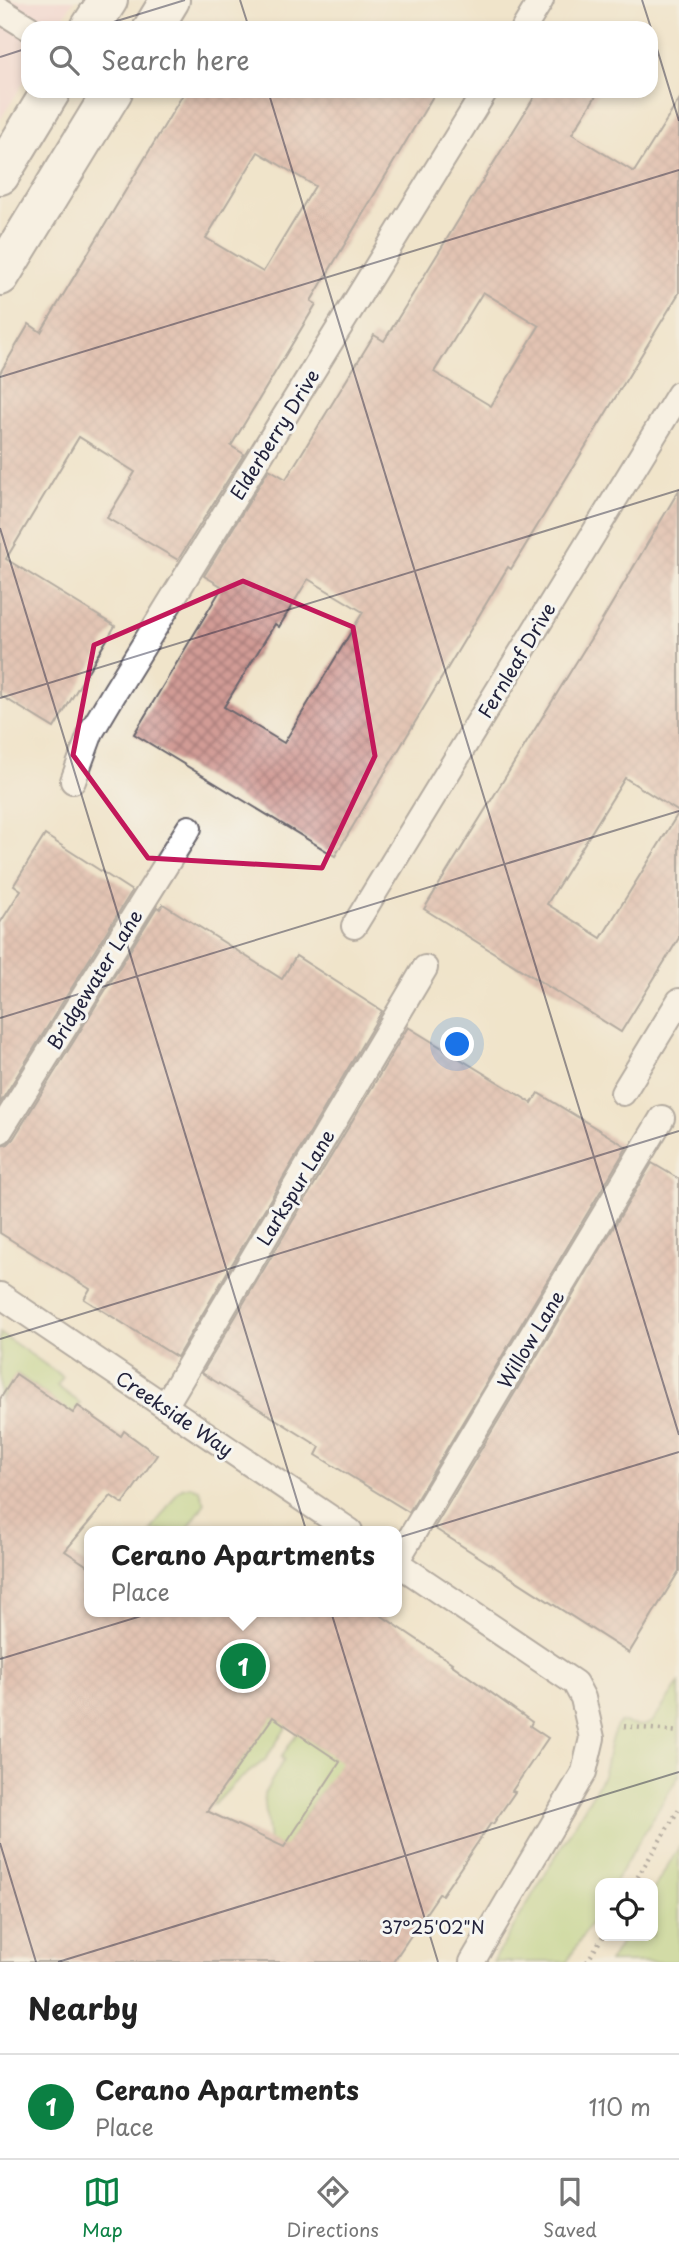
<!DOCTYPE html>
<meta charset="utf-8">
<style>
body{margin:0;font-family:"Playpen Sans",sans-serif;background:#f2f2f2;color:#222}
.controls{position:absolute;right:21px;bottom:21px;display:grid;overflow:hidden;border-radius:14px;box-shadow:0 4px 10px #0003}
.controls button{width:63px;height:63px;display:grid;place-items:center;padding:0;border:0;border-bottom:2px solid #e0e0e0;background:#fff;color:#222;font:35px sans-serif}
.you{position:absolute;left:458px;top:1045px;width:24px;height:24px;margin:-18px;border:5px solid #fff;border-radius:50%;background:#1a73e8;box-shadow:0 0 0 10px #1a73e833}
.badge{display:grid;place-items:center;width:46px;height:46px;border-radius:50%;background:#0b8043;color:#fff;font-size:23px;font-weight:700}
.pin{position:absolute;translate:-50% -50%;border:4px solid #fff;box-shadow:0 2px 7px #0006}
.popup{position:absolute;left:84px;top:1526px;width:318px;height:91px;box-sizing:border-box;display:grid;place-content:center;border-radius:14px;background:#fff;filter:drop-shadow(0 2px 5px #0005);font-size:23px;white-space:nowrap;color:#767676}
.popup b{font-size:26px;color:#222}
.popup::after{content:'';position:absolute;left:50%;top:100%;margin-left:-14px;border:14px solid transparent;border-top-color:#fff}
.list{margin:0;padding:0;list-style:none}
h2{display:flex;justify-content:space-between;align-items:center;height:91px;margin:0;padding:0 28px;font-size:30px}
h2 small{font-size:23px;font-weight:400;color:#767676}
.list li{display:grid;grid-template-columns:46px 1fr auto;gap:21px;align-items:center;box-sizing:border-box;height:105px;padding:0 28px;border-top:2px solid #e0e0e0}
.list b{display:block;font-size:26px;white-space:nowrap}
.list p{margin:0;font-size:23px;white-space:nowrap;color:#767676}
.list em{font-size:23px;font-style:normal;color:#767676}
.icon{flex:none;width:38px;height:38px;fill:none;stroke:currentColor;stroke-width:2;stroke-linecap:round;stroke-linejoin:round}
.map{position:relative;flex:none;width:679px;height:1962px;overflow:hidden}
.search{position:absolute;background:#fff;box-shadow:0 4px 10px #0003;left:21px;right:21px;top:21px;height:77px;display:flex;align-items:center;gap:18px;box-sizing:border-box;padding:0 24px;border-radius:21px;color:#767676;font-size:26px}
.sheet{height:196px;background:#fff}
nav{display:flex;justify-content:space-around;align-items:center;box-sizing:border-box;height:98px;border-top:2px solid #e0e0e0;background:#fff;font-size:19px;color:#767676}
nav a{display:grid;justify-items:center;gap:4px}
nav .on{color:#0b8043}
.map>svg:first-child{display:block}
</style>
<div class="map">
<svg width="679" height="1962" viewBox="0 0 679 1962">
<defs>
<pattern id="building-cross-hatch" width="8" height="8" patternUnits="userSpaceOnUse" patternTransform="scale(1.75)"><rect width="8" height="8" fill="#d19b95"/><path d="M0 0l8 8M0 8l8-8" fill="none" stroke="#a97e7b"/></pattern>
</defs>
<rect width="100%" height="100%" fill="#f6f6f2"/>
<filter id="ink" filterUnits="userSpaceOnUse"><feTurbulence type="fractalNoise" baseFrequency=".0143" numOctaves="2"/><feDisplacementMap in="SourceGraphic" scale="14" xChannelSelector="R" yChannelSelector="G"/><feConvolveMatrix kernelMatrix="1 2 1 2 8 2 1 2 1" color-interpolation-filters="sRGB"/></filter>
<filter id="wash" filterUnits="userSpaceOnUse"><feTurbulence type="fractalNoise" baseFrequency=".00686" numOctaves="4" result="noise"/><feDisplacementMap in="SourceGraphic" scale="28" xChannelSelector="R" yChannelSelector="G"/><feGaussianBlur stdDeviation="1.57" result="paint"/><feColorMatrix in="noise" values="0 0 0 0 0 0 0 0 0 0 0 0 0 0 0 0 0 1.4 0 .05"/><feComposite in="paint" operator="in"/></filter>
<g filter="url(#wash)">
<rect width="100%" height="100%" fill="#f0e4ca"/>
<!-- built -->
<polygon fill="#f5cfda" points="0,0 74,0 57,28 28,28 28,75 0,120"/>
<!-- green -->
<g fill="#add17a" stroke="#687a5a" stroke-width="2">
<polygon points="0,1333 63,1377 57,1386 80,1403 70,1418 52,1399 17,1374 0,1399"/>
<polygon points="190,1486 199,1489 205,1503 186,1531 151,1531 177,1493 182,1488"/>
<path d="M679,1683V1775L614,1883H600V1907L567,1962H493L602,1778C609,1760 608,1736 620,1722C633,1725 642,1729 653,1721Z"/>
<polygon points="252,1715 293,1717 265,1760 235,1783 215,1804 208,1805 250,1750"/>
<polygon points="303,1724 348,1754 299,1824 306,1828 271,1864 264,1794 284,1759 281,1758"/>
<polygon points="679,1847 679,1962 609,1962 625,1936 653,1936 653,1890"/>
</g>
<g id="blocks">
<!-- building -->
<g fill="url(#building-cross-hatch)" fill-rule="evenodd">
<path d="M185,91H436L311,301L316,304L231,446L244,454L178,560L107,518L135,472L79,437L6,559L115,626L54,728L0,695V373L29,324L41,332ZM258,152L315,186L263,272L206,238Z"/>
<path d="M538,91H599L572,134L634,172L679,100V293L511,569L508,567L335,856L134,734L220,591L219,590L221,586L204,576L269,469L286,479L374,335L384,341ZM483,292L539,326L491,406L434,372ZM308,579L363,612L284,743L224,707L275,624L279,627Z"/>
<polygon points="679,490 679,812 625,778 547,904 601,938 679,812 679,938 621,1032 424,909 601,622"/>
<polygon points="45,835 132,891 0,1103 0,923 21,890 14,885"/>
<polygon points="163,904 282,979 296,956 382,1011 177,1357 84,1299 90,1289 0,1233 0,1146 8,1144 13,1139 157,907 160,909"/>
<polygon points="408,1027 532,1103 538,1093 627,1147 409,1512 316,1455 320,1447 202,1373"/>
<polygon points="652,1163 679,1179 679,1571 629,1653 434,1528"/>
<path d="M16,1374L73,1413L78,1406L121,1436L124,1431L157,1455L123,1504L111,1496L65,1551L89,1567V1612H376L452,1663L451,1664L532,1722L530,1726L548,1738L512,1791L515,1792L493,1824L491,1823L442,1895L439,1894L393,1962H0V1399ZM273,1717L340,1762L284,1847L207,1811Z"/>
</g>
</g>
</g>
<g filter="url(#ink)">
<use href="#blocks" fill-opacity="0" stroke="#6a666d" stroke-width="2"/>
<g fill="none" stroke-linecap="round" stroke-linejoin="round">
<defs>
<g id="lane">
<polyline points="0,10 29,28"/>
<polyline points="524,28 541,0"/>
<polyline points="73,781 91,732 113,695 485,91"/>
<polyline points="354,926 679,394"/>
<polyline points="623,1093 679,1001"/>
<polyline points="0,1131 189,828"/>
<polyline points="0,1295 350,1531"/>
<polyline points="165,1406 425,968"/>
<polyline points="397,1560 662,1118"/>
<polyline points="397,1563 575,1683 583,1698 592,1738 584,1772 472,1962"/>
</g>
<g id="secondary">
<polyline points="90,28 108,0"/>
<polyline points="153,28 170,0"/>
<polyline points="0,175 51,91"/>
<polyline points="0,276 113,91"/>
</g>
</defs>
<!-- lane casing -->
<use href="#lane" stroke="#6a666d" stroke-width="28"/>
<!-- secondary casing -->
<use href="#secondary" stroke="#6a666d" stroke-width="42"/>
<!-- path -->
<g stroke="#6a666d" stroke-width="4.5" stroke-dasharray="2 5" stroke-linecap="butt">
<polyline points="227,1612 244,1619"/>
<polyline points="624,1726 679,1732"/>
<polyline points="634,1883 679,1809"/>
<polyline points="587,1962 603,1936"/>
</g>
<!-- lane -->
<use href="#lane" stroke="#fff" stroke-width="24"/>
<!-- secondary -->
<use href="#secondary" stroke="#fff" stroke-width="38"/>
</g>
</g>
<!-- marked area -->
<path d="M0 0H679V1962H0ZM243,581L353,627L375,756L322,868L148,858L73,755L94,645Z" fill="#f0e4ca" fill-opacity=".55" fill-rule="evenodd"/>
<path fill="none" stroke="#c2185b" stroke-width="5" stroke-linejoin="round" d="M243,581L353,627L375,756L322,868L148,858L73,755L94,645Z"/>
<!-- ticks -->
<path fill="none" stroke="#22223b" stroke-width="2" stroke-opacity="0.45" d="M240,0L249,28M642,0L651,28M94,28L185,0M651,29L679,121M0,57L28,48M268,91L679,1435M0,377L679,170M0,528L438,1962M0,698L679,490M0,1018L679,811M0,1339L679,1131M0,1659L679,1452M0,1843L36,1962M58,1962L679,1772"/>
<g text-anchor="middle" dominant-baseline="central" stroke-width="6" stroke-linejoin="round" paint-order="stroke">
<!-- street labels -->
<g font-size="19" fill="#22223b" stroke="#f6f6f2">
<text transform="translate(274 434) rotate(-58)">Elderberry Drive</text>
<text transform="translate(516 660) rotate(-59)">Fernleaf Drive</text>
<text transform="translate(94 979) rotate(-58)">Bridgewater Lane</text>
<text transform="translate(295 1187) rotate(-59)">Larkspur Lane</text>
<text transform="translate(530 1339) rotate(-59)">Willow Lane</text>
<text transform="translate(175 1413) rotate(34)">Creekside Way</text>
</g>
</g>
<g font-size="18" text-anchor="middle" fill="#22223b" stroke="#f6f6f2" stroke-width="6" stroke-linejoin="round" paint-order="stroke">
<text x="433" y="1934">37°25'02"N</text>
</g>
</svg>
<div class="controls">
<button><svg class="icon" aria-label="locate" viewBox="0 0 24 24"><circle cx="12" cy="12" r="6"/><path d="M12 2v4M12 18v4M2 12h4M18 12h4"/></svg></button>
</div>
<div class="you"></div>
<div class="pin badge" style="left:243px;top:1666px">1</div>
<div class="popup"><b>Cerano Apartments</b>Place</div>
<div class="search"><svg class="icon" aria-label="search" viewBox="0 0 24 24"><circle cx="10" cy="10" r="6"/><path d="M15 15l6 6"/></svg>Search here</div>
</div>
<section class="sheet">
<h2>Nearby<small></small></h2>
<ul class="list">
<li><span class="badge">1</span><div><b>Cerano Apartments</b><p>Place</p></div><em>110 m</em></li>
</ul>
</section>
<nav>
<a class="on"><svg class="icon" aria-label="map" viewBox="0 0 24 24"><path d="M3 6l6-2 6 2 6-2v14l-6 2-6-2-6 2zM9 4v14M15 6v14"/></svg>Map</a>
<a><svg class="icon" aria-label="directions" viewBox="0 0 24 24"><path d="M12 3l9 9-9 9-9-9zM9 14v-3h6M13 9l2 2-2 2"/></svg>Directions</a>
<a><svg class="icon" aria-label="saved" viewBox="0 0 24 24"><path d="M7 4h10v16l-5-4-5 4z"/></svg>Saved</a>
</nav>
